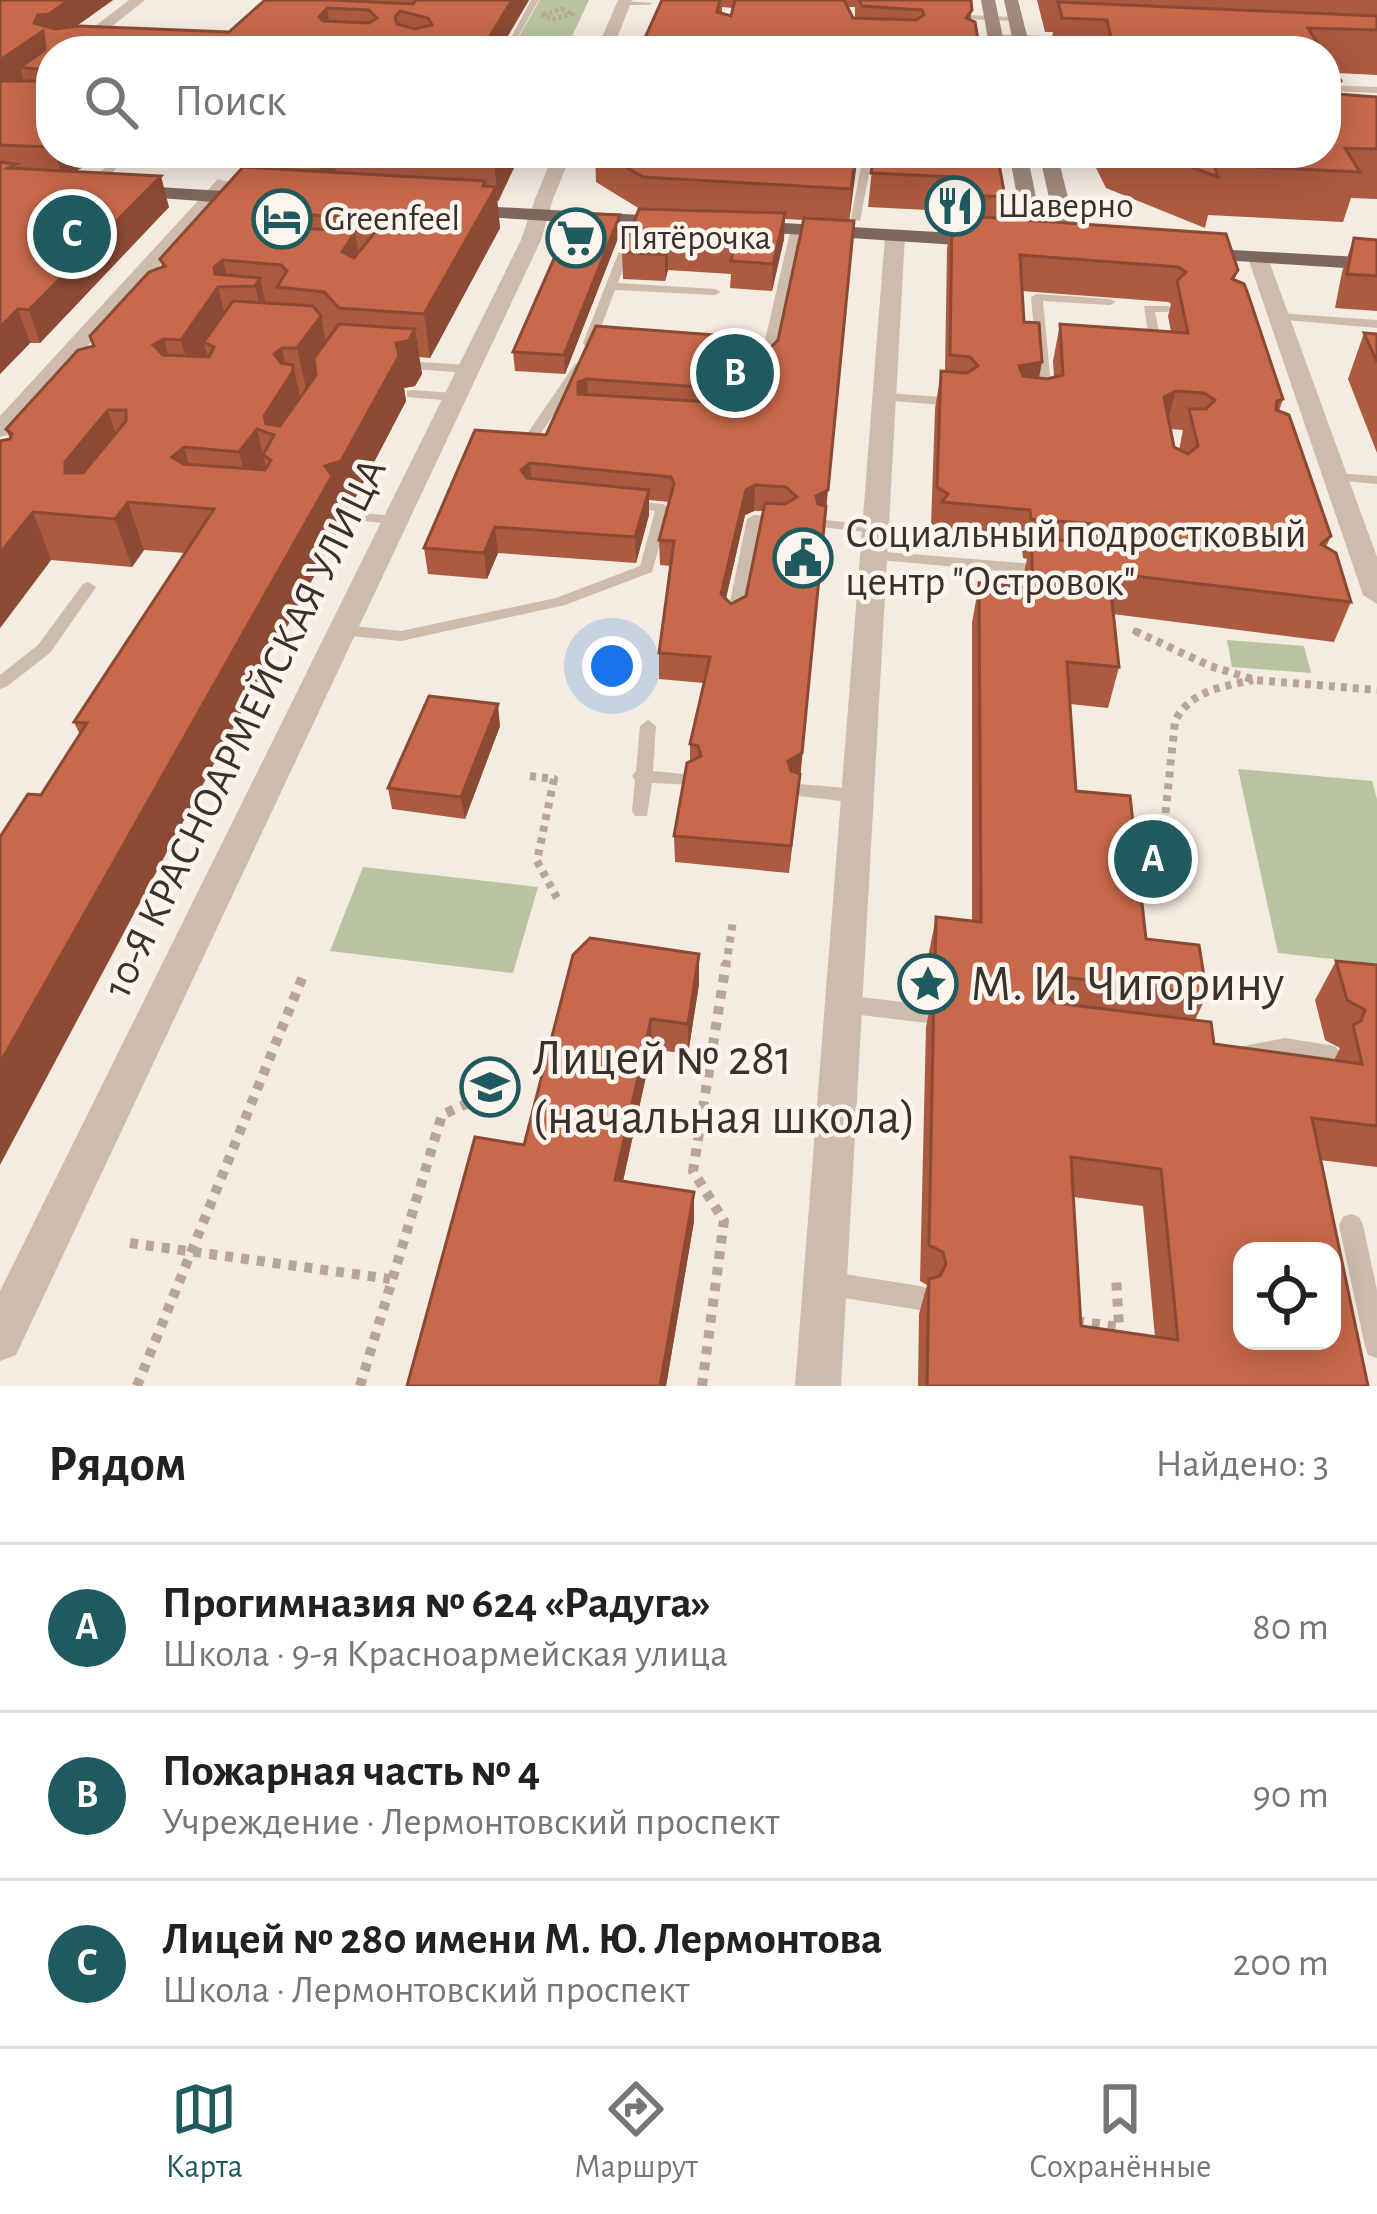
<!DOCTYPE html>
<html lang="ru">
<meta charset="utf-8">
<style>
body{margin:0;font-family:"Alegreya Sans",sans-serif;background:#f2f2f2;color:#222}
.controls{position:absolute;right:36px;bottom:36px;display:grid;overflow:hidden;border-radius:24px;box-shadow:0 6px 30px #0003}
.controls button{width:108px;height:108px;display:grid;place-items:center;padding:0;border:0;border-bottom:3px solid #e0e0e0;background:#fff;color:#222;font:60px sans-serif}
.you{position:absolute;left:612px;top:666px;width:42px;height:42px;margin:-30px;border:9px solid #fff;border-radius:50%;background:#1a73e8;box-shadow:0 0 0 18px #1a73e833}
.badge{display:grid;place-items:center;width:78px;height:78px;border-radius:50%;background:#1f5a5e;color:#fff;font-size:39px;font-weight:700}
.pin{position:absolute;translate:-50% -50%;border:6px solid #fff;box-shadow:0 3px 12px #0006}
.list{margin:0;padding:0;list-style:none}
h2{display:flex;justify-content:space-between;align-items:center;height:156px;margin:0;padding:0 48px;font-size:51px}
h2 small{font-size:39px;font-weight:400;color:#767676}
.list li{display:grid;grid-template-columns:78px 1fr auto;gap:36px;align-items:center;box-sizing:border-box;height:168px;padding:0 48px;border-top:3px solid #e0e0e0}
.list b{display:block;font-size:45px;white-space:nowrap}
.list p{margin:0;font-size:39px;white-space:nowrap;color:#767676}
.list em{font-size:39px;font-style:normal;color:#767676}
.icon{flex:none;width:66px;height:66px;fill:none;stroke:currentColor;stroke-width:2;stroke-linecap:round;stroke-linejoin:round}
.map{position:relative;flex:none;width:1377px;height:1386px;overflow:hidden}
.search{position:absolute;background:#fff;box-shadow:0 6px 30px #0003;left:36px;right:36px;top:36px;height:132px;display:flex;align-items:center;gap:30px;box-sizing:border-box;padding:0 42px;border-radius:48px;color:#767676;font-size:45px}
.sheet{height:660px;background:#fff}
nav{display:flex;justify-content:space-around;align-items:center;box-sizing:border-box;height:168px;border-top:3px solid #e0e0e0;background:#fff;font-size:33px;color:#767676}
nav a{display:grid;justify-items:center;gap:6px}
nav .on{color:#1f5a5e}
.map>svg:first-child{display:block}
</style>
<div class="map">
<svg width="1377" height="1386" viewBox="0 0 1377 1386">
<rect width="100%" height="100%" fill="#f4ebe1"/>
<!-- green -->
<g fill="#b8c4a0">
<polygon points="540,0 589,0 566,49 513,47"/>
<polygon points="1227,640 1304,646 1311,673 1232,667"/>
<polygon points="1238,769 1372,781 1377,799 1377,964 1278,953"/>
<polygon points="363,867 538,887 513,973 330,951"/>
</g>
<g fill="none" stroke-linecap="round" stroke-linejoin="round">
<!-- path-far3 -->
<polygon stroke="#b9a596" stroke-width="4.5" stroke-dasharray="3 3" stroke-linecap="butt" points="562,9 573,14 554,19 541,15"/>
<!-- path-far2 -->
<polyline stroke="#b9a596" stroke-width="6" stroke-dasharray="4.5 4.5" stroke-linecap="butt" points="1133,630 1141,634"/>
<!-- path-far1 -->
<g stroke="#b9a596" stroke-width="8" stroke-dasharray="6 6" stroke-linecap="butt">
<polyline points="1135,631 1210,666 1255,680 1377,690"/>
<polyline points="530,776 554,779 537,861 557,898"/>
<path d="M1163,837L1175,721C1191,690 1222,687 1253,680"/>
<polyline points="726,966 733,921"/>
</g>
<!-- path -->
<g stroke="#b9a596" stroke-width="10" stroke-dasharray="8 8" stroke-linecap="butt">
<polyline points="130,1243 390,1279"/>
<polyline points="1076,1321 1119,1327 1116,1277"/>
<polyline points="137,1386 305,971"/>
<polyline points="360,1386 442,1115 498,1089"/>
<polyline points="702,1386 724,1221 693,1171 726,963"/>
</g>
<!-- service -->
<g fill="#cdbbac" fill-rule="evenodd">
<polygon points="531,0 539,0 512,47 564,48 568,51 504,51"/>
<polygon points="624,1 653,3 649,5 621,5"/>
<polygon points="965,15 1016,17 1020,19 1016,21 962,19"/>
<polygon points="995,34 1072,37 1076,39 1072,41 992,38"/>
<polygon points="1326,85 1377,87 1377,93 1326,91"/>
<polygon points="122,153 133,153 106,178 98,178 98,174"/>
<polygon points="830,159 866,160 871,163 860,221 851,219 861,166 833,164 828,161"/>
<polygon points="791,228 800,230 772,363 754,381 745,421 743,424 733,424 731,421 742,380 760,362"/>
<polygon points="625,236 634,238 618,283 715,289 721,292 715,295 615,290 595,343 585,346 583,343"/>
<polygon points="1037,294 1110,299 1116,302 1110,305 1043,301 1052,396 1046,400 1040,396 1031,297"/>
<polygon points="1144,306 1167,306 1173,309 1167,312 1155,312 1163,352 1161,355 1153,355 1151,352"/>
<polygon points="1278,313 1377,320 1377,328 1274,319 1272,317"/>
<polygon points="403,361 468,365 474,369 468,373 399,368 399,362"/>
<polygon points="579,363 585,367 530,450 523,454 518,453 516,450 575,364"/>
<polygon points="411,390 454,393 460,397 454,401 407,397 407,391"/>
<polygon points="885,393 955,398 961,402 955,406 880,400 879,397"/>
<polygon points="1335,473 1377,476 1377,484 1330,480 1328,477"/>
<polygon points="632,501 663,504 670,508 652,572 565,605 401,641 342,635 334,630 342,625 401,631 556,598 640,566 655,511 627,508 625,505"/>
<polygon points="346,512 395,516 402,520 395,524 341,519 339,516 341,513"/>
<polygon points="754,515 780,517 787,521 780,525 760,524 742,621 734,626 726,621 747,519"/>
<polygon points="825,520 931,531 938,535 931,539 820,527 818,524 820,521"/>
<polygon points="874,551 1046,565 1053,570 1046,575 869,559 867,556"/>
<polygon points="88,582 96,587 50,653 6,687 0,689 0,675 38,645 83,584"/>
<polygon points="648,720 656,726 653,771 694,775 697,780 694,785 652,783 647,816 635,816 632,811 635,780 632,776 636,771 640,726"/>
<polygon points="799,784 858,789 864,791 867,796 864,801 858,803 799,796 793,795 790,790 793,785"/>
<polygon points="844,995 927,1005 934,1008 937,1014 934,1020 927,1023 844,1013 837,1010 834,1004 837,998"/>
<path d="M1285,1038L1335,1046L1339,1052L1335,1058C1317,1062 1300,1055 1281,1057C1266,1058 1253,1063 1239,1059L1235,1053L1239,1047Z"/>
<polygon points="1351,1214 1359,1217 1363,1225 1377,1290 1377,1358 1368,1355 1365,1346 1339,1225 1343,1217"/>
<polygon points="825,1271 920,1286 929,1289 932,1298 929,1307 920,1310 825,1295 817,1291 813,1283 817,1275"/>
</g>
<!-- minor -->
<g fill="#cdbbac" fill-rule="evenodd">
<polygon points="129,0 145,0 81,51 63,51"/>
<polygon points="618,0 632,0 612,51 596,51"/>
<polygon points="554,153 572,153 553,199 537,203 535,199"/>
<polygon points="218,179 233,183 8,435 0,437 0,416"/>
<polygon points="895,230 905,236 841,1386 795,1386 885,236"/>
<polygon points="1258,252 1268,258 1377,557 1377,604 1363,595 1248,258"/>
</g>
<!-- tertiary -->
<polygon fill="#cdbbac" fill-rule="evenodd" points="544,193 553,199 541,240 16,1355 0,1361 0,1291 521,240 535,199"/>
<!-- secondary -->
<g fill="#a18a7d" fill-rule="evenodd">
<polygon points="981,0 995,0 1006,51 990,51"/>
<polygon points="1004,0 1018,0 1031,51 1015,51"/>
<polygon points="1009,153 1027,153 1042,227 1050,234 1056,229 1039,153 1057,153 1076,230 1056,249 1042,249 1023,228"/>
</g>
<!-- primary -->
<g fill="#7d675c" fill-rule="evenodd">
<polygon points="125,185 257,193 266,199 257,205 118,195 118,187"/>
<polygon points="461,205 676,217 686,223 676,229 454,215 454,207"/>
<polygon points="748,221 988,235 998,241 988,247 741,231 741,223"/>
<polygon points="1197,248 1377,258 1377,270 1190,258 1187,254"/>
</g>
</g>
<!-- wall -->
<g fill="#ac5a40" fill-rule="evenodd">
<polygon points="0,0 113,0 76,26 229,32 265,0 529,0 499,51 51,51 51,153 113,153 75,171 169,207 40,343 30,343 0,374"/>
<path d="M662,0H971V20L639,51ZM722,7L733,8L731,16L722,13ZM847,7H855V18H853Z"/>
<polygon points="1037,0 1377,0 1377,75 1336,73 1337,94 1377,97 1377,199 1351,198 1343,222 1208,215 1205,228 1106,188 1096,168 1099,153 1326,153 1326,51 1052,51 1051,45 1053,32 1045,32"/>
<polygon points="260,153 521,153 497,202 500,228 430,358 419,357 422,374 415,386 404,388 406,401 350,508 339,512 342,524 41,795 80,735 74,722 185,553 144,550 132,567 51,560 0,628 0,441 10,439 6,429 93,346 162,267 160,259 263,168"/>
<path d="M595,153H997L1005,197L1001,218L1238,270L1234,281L1283,399L1279,411L1331,536L1326,547L1351,602L1334,642L1113,614L1119,667L1108,708L1070,704L1076,791L1146,939L1207,995L1195,1020L1214,1044L1334,1060L1340,1048L1325,1040L1315,1000L1336,961L1377,965V1167L1320,1160L1368,1386H918L919,1314L927,1285L920,1281L926,1027L931,1002L927,1000L928,957L936,917L972,921V623L979,583L1023,587V577L1027,559L1023,558L1022,549L936,541L938,531L931,526L935,409L941,371L945,372L947,249L950,229H948V211L868,207L873,160L866,156L857,155L849,221L852,243L789,873L675,862L674,836L690,761V744L704,683L659,679V653L671,566L660,565L659,540L669,502L649,500V515L636,563L498,553L487,579L428,574L424,548L546,435L596,326L754,362L738,379L731,403L745,404L778,340L803,220L785,219L784,239L772,291L730,288L731,274L668,270L665,281L623,279L622,252L640,209L596,182ZM1022,291L1169,302L1171,304L1168,316L1171,332L1060,324L1053,361L1054,377L1039,378L1024,322ZM1170,429L1183,430L1179,450L1174,447ZM754,511H763L746,596L731,604L726,598L745,515ZM1073,1197L1143,1206L1155,1337L1081,1326Z"/>
<polygon points="620,215 620,233 565,374 515,371 513,352"/>
<polygon points="1354,238 1377,240 1377,311 1335,308 1342,272"/>
<polygon points="1364,333 1377,334 1377,453 1348,379"/>
<polygon points="500,726 465,819 392,809 388,788"/>
<polygon points="590,938 699,984 688,1054 652,1049 623,1181 694,1192 694,1221 666,1386 407,1386 524,1145"/>
</g>
<!-- shaded-wall -->
<g fill="#8c4a34">
<polygon points="69,0 113,0 57,40 51,58 20,67 23,78 0,94 0,60 34,23 38,15"/>
<polygon points="512,0 529,0 499,51 485,51 485,44"/>
<polygon points="327,8 331,34 319,17"/>
<polygon points="397,40 398,51 388,51 388,49"/>
<polygon points="55,153 113,153 63,177"/>
<polygon points="316,153 333,153 336,173 324,192"/>
<polygon points="497,153 521,153 498,202 494,159"/>
<polygon points="857,153 856,170 849,223 851,189"/>
<polygon points="161,176 169,207 40,343 29,310"/>
<polygon points="485,181 487,202 496,187 500,228 430,358 424,314"/>
<polygon points="283,213 291,255 272,219"/>
<polygon points="785,213 784,239 772,291 773,264"/>
<polygon points="620,215 620,233 565,374 564,355"/>
<polygon points="854,221 800,780 789,873 791,846 786,788 816,496"/>
<polygon points="355,232 362,275 342,252"/>
<polygon points="668,243 668,270 665,281 665,255"/>
<polygon points="223,260 229,286 218,287 229,331 214,347 204,342 209,361 194,385 181,340 214,267"/>
<polygon points="260,278 270,322 265,329 255,286"/>
<polygon points="18,309 30,343 0,374 0,327"/>
<polygon points="321,316 329,360 307,393 297,348"/>
<polygon points="415,329 422,374 415,386 404,388 406,401 350,508 339,512 342,524 0,1165 0,1063 325,466 396,343"/>
<polygon points="755,338 754,362 738,379 729,413 729,389 738,355"/>
<polygon points="164,339 176,384 153,345"/>
<polygon points="282,348 288,379 293,365 303,410 274,435 268,433 264,416 274,354"/>
<polygon points="1042,362 1035,399 1019,366"/>
<polygon points="587,379 588,404 580,406 578,382"/>
<polygon points="1176,391 1165,429 1164,397"/>
<polygon points="108,410 123,456 82,509 65,473 65,462"/>
<polygon points="257,429 268,476 252,499 239,452"/>
<polygon points="184,447 197,495 172,457"/>
<polygon points="530,463 533,488 521,470"/>
<polygon points="755,485 754,511 745,515 721,620 721,594 746,490"/>
<polygon points="649,490 649,515 636,563 635,537"/>
<polygon points="128,502 144,550 132,567 115,519"/>
<polygon points="33,512 51,560 0,628 0,553"/>
<polygon points="1200,526 1188,566 1189,532"/>
<polygon points="495,527 498,553 487,579 484,553"/>
<polygon points="498,704 500,726 465,819 461,797"/>
<polygon points="699,954 699,984 688,1054 688,1024"/>
<polygon points="1056,976 1044,1016 1032,1021 1044,981"/>
<polygon points="651,1019 652,1049 617,1208 615,1180"/>
<polygon points="694,1192 694,1221 666,1386 660,1386"/>
</g>
<!-- building -->
<g fill="#c8694b" stroke="#8c4a34" stroke-width="3" fill-rule="evenodd">
<path d="M0,0H69L49,14L38,15L34,23L55,29L79,26L229,32L265,0H332L413,4L416,0H512L485,44L397,40L388,49L302,46L297,51L287,49L285,51H51V147L0,145V81H45L44,70L20,67L45,50L43,31L0,60ZM327,8L369,10L377,18L369,23L323,21L319,17ZM400,11L428,18L432,25L415,29L397,24L395,17Z"/>
<polygon points="662,0 720,0 717,12 731,16 735,0 844,0 853,18 916,20 924,15 922,10 862,6 859,0 971,0 972,10 966,18 975,22 980,51 639,51"/>
<polygon points="1058,2 1377,16 1377,30 1308,28 1322,51 1114,51 1107,20 1062,18"/>
<polygon points="1326,57 1341,81 1336,85 1337,94 1377,97 1377,149 1345,148 1360,172 1214,165 1218,177 1153,153 1326,153"/>
<polygon points="381,153 497,153 494,159"/>
<polygon points="602,153 856,153 851,189 643,177"/>
<polygon points="874,153 997,153 1005,197 952,194 953,177 871,173"/>
<polygon points="0,162 16,164 8,168 161,176 29,310 18,309 0,327"/>
<path d="M243,167L485,181L483,186L496,187L424,314L339,308L324,292L277,287L287,271L281,265L223,260L214,267L215,274L260,278L255,286L218,287L181,340L164,339L153,345L163,355L209,357L214,347L204,342L233,301L313,306L321,316L297,348H282L274,354L281,363L293,365V371L264,416L266,424L280,426L316,375L314,358L339,324L415,329L408,341L396,343L399,356L341,461L325,466L332,476L0,1063V837L28,794L41,795L87,723L74,722L214,509L128,502L115,519L33,512L0,553V441L10,439L12,434L6,429L78,350L94,346L90,336L149,272L165,266L160,259ZM283,213L371,219L381,225L354,258L342,252L355,232L278,226L272,219ZM108,410H126V421L83,473H65V462ZM257,429L274,435L263,455L271,460L265,470L183,464L172,457L184,447L239,452Z"/>
<polygon points="639,209 785,213 773,264 731,261 734,247 668,243 665,255 622,252"/>
<polygon points="574,213 620,215 564,355 513,352"/>
<path d="M952,215L1226,234L1238,270L1232,279L1244,284L1248,294L1283,399L1277,401L1276,410L1289,415L1331,536L1321,544L1336,553L1351,602L1109,573L1119,667L1067,662L1076,791L1130,796L1146,939L1199,945L1207,995L1056,976L1044,981L1041,991L1055,1003L1211,1022L1214,1044L1362,1064L1353,1025L1361,1021L1365,1010L1347,1000L1336,961L1377,965V1126L1312,1118L1368,1386H927L929,1279L940,1276L946,1264L943,1252L929,1245L934,988L950,976L946,966L935,961L936,917L981,922L979,583L1033,588L1031,538L1094,543L1106,533L1095,524L1031,519L1030,510L942,502L948,494L937,487L941,371L967,373L978,366L970,357L950,355ZM1020,255L1178,267L1186,272L1177,281L1188,333L1060,324L1063,375L1047,379L1023,376L1019,366L1042,362L1039,323L1024,322ZM1176,391L1204,393L1215,400L1206,409H1189L1198,446L1188,454L1174,447L1164,397ZM1200,526L1243,529L1255,537L1242,548L1192,542L1189,532ZM1071,1157L1161,1169L1178,1340L1081,1326ZM1242,1251H1332V1341H1242Z"/>
<path d="M804,218L854,221L828,490L816,496L818,504L826,506L802,753L788,761L791,771L800,774L791,846L674,836L687,763L701,756L698,746L690,744L710,657L659,653L674,541L659,540L674,484L671,477L530,463L521,470L527,478L649,490L635,537L495,527L484,553L424,548L475,430L546,435L596,326L755,338L738,355L729,389L587,379L578,382V394L745,404L759,359L778,340ZM755,485L786,487L797,497L785,504L765,503L746,596L731,604L721,594L746,490Z"/>
<polygon points="1354,238 1377,240 1377,276 1347,274"/>
<polygon points="1364,333 1377,334 1377,362"/>
<polygon points="429,696 498,704 461,797 388,788"/>
<polygon points="590,938 699,954 688,1024 651,1019 615,1180 694,1192 660,1386 407,1386 475,1137 524,1145 573,955"/>
</g>
<!-- icons -->
<defs>
<symbol id="restaurant-ring" viewBox="-11 -11 22 22"><circle r="9.5" fill="#fbf5ee" stroke="#1f5a5e" stroke-width="1.5"/><path d="M-5-6h1v4h1v-4h1v4h1v-4h1v5L-1.5 .5V6h-2V.5L-5-1ZM5-6V6H3V1.5H1.5Q1.5-4 5-6Z" fill="#1f5a5e"/></symbol>
<symbol id="hotel-ring" viewBox="-11 -11 22 22"><circle r="9.5" fill="#fbf5ee" stroke="#1f5a5e" stroke-width="1.5"/><path d="M-6-4.5h1.5V1H6V5H4.5V3h-9V5H-6ZM-4 0a1.8 1.8 0 1 1 3.6 0ZM.5 0V-2.5h3Q6-2.5 6 0Z" fill="#1f5a5e"/></symbol>
<symbol id="supermarket-ring" viewBox="-11 -11 22 22"><circle r="9.5" fill="#fbf5ee" stroke="#1f5a5e" stroke-width="1.5"/><path d="M-6-5.5h2.5l.6 2H6L4.5 2H-2.5L-4.4-4H-6ZM-1.5 3.2a1.3 1.3 0 1 0 .1 0ZM3 3.2a1.3 1.3 0 1 0 .1 0Z" fill="#1f5a5e"/></symbol>
<symbol id="civic-ring" viewBox="-11 -11 22 22"><circle r="9.5" fill="#fbf5ee" stroke="#1f5a5e" stroke-width="1.5"/><path d="M-.6-6.5H3V-4.5H.6V-3L4-1V1h2V6H-6V1h2V-1L-.6-3ZM-1.2 2.5V6h2.4V2.5Z" fill="#1f5a5e"/></symbol>
<symbol id="sight-ring" viewBox="-11 -11 22 22"><circle r="9.5" fill="#fbf5ee" stroke="#1f5a5e" stroke-width="1.5"/><path d="M0-6L1.8-2.2L6-1.7L2.9 1.2L3.7 5.4L0 3.3L-3.7 5.4L-2.9 1.2L-6-1.7L-1.8-2.2Z" fill="#1f5a5e"/></symbol>
<symbol id="school-ring" viewBox="-11 -11 22 22"><circle r="9.5" fill="#fbf5ee" stroke="#1f5a5e" stroke-width="1.5"/><path d="M0-5L7-2L0 1L-7-2ZM-4 1L0 2.5L4 1V4Q0 6-4 4Z" fill="#1f5a5e"/></symbol>
</defs>
<g fill-rule="evenodd">
<use href="#restaurant-ring" x="922" y="173" width="66" height="66"/>
<use href="#hotel-ring" x="249" y="186" width="66" height="66"/>
<use href="#supermarket-ring" x="543" y="205" width="66" height="66"/>
<use href="#civic-ring" x="770" y="525" width="66" height="66"/>
<use href="#sight-ring" x="895" y="951" width="66" height="66"/>
<use href="#school-ring" x="457" y="1054" width="66" height="66"/>
</g>
<g text-anchor="middle" dominant-baseline="central" stroke-width="9" stroke-linejoin="round" paint-order="stroke">
<!-- far-poi labels -->
<g font-size="36" fill="#3b302b" stroke="#fbf5ee" text-anchor="start">
<text x="997" y="206">Шаверно</text>
<text x="324" y="219">Greenfeel</text>
<text x="618" y="238">Пятёрочка</text>
</g>
<!-- poi labels -->
<g font-size="42" fill="#3b302b" stroke="#fbf5ee" text-anchor="start">
<text x="845" y="534">Социальный подростковый<tspan x="845" dy="48">центр "Островок"</tspan></text>
</g>
<!-- street labels -->
<g font-size="42" fill="#3b302b" stroke="#fbf5ee">
<text transform="translate(245 728) rotate(-64)">10-Я КРАСНОАРМЕЙСКАЯ УЛИЦА</text>
</g>
<!-- near-poi labels -->
<g font-size="51" fill="#3b302b" stroke="#fbf5ee" text-anchor="start">
<text x="970" y="984">М. И. Чигорину</text>
<text x="532" y="1058">Лицей № 281<tspan x="532" dy="59">(начальная школа)</tspan></text>
</g>
</g>
</svg>
<div class="controls">
<button><svg class="icon" aria-label="locate" viewBox="0 0 24 24"><circle cx="12" cy="12" r="6"/><path d="M12 2v4M12 18v4M2 12h4M18 12h4"/></svg></button>
</div>
<div class="you"></div>
<div class="pin badge" style="left:1153px;top:859px">A</div>
<div class="pin badge" style="left:735px;top:373px">B</div>
<div class="pin badge" style="left:72px;top:234px">C</div>
<div class="search"><svg class="icon" aria-label="search" viewBox="0 0 24 24"><circle cx="10" cy="10" r="6"/><path d="M15 15l6 6"/></svg>Поиск</div>
</div>
<section class="sheet">
<h2>Рядом<small>Найдено: 3</small></h2>
<ul class="list">
<li><span class="badge">A</span><div><b>Прогимназия № 624 «Радуга»</b><p>Школа · 9-я Красноармейская улица</p></div><em>80 m</em></li>
<li><span class="badge">B</span><div><b>Пожарная часть № 4</b><p>Учреждение · Лермонтовский проспект</p></div><em>90 m</em></li>
<li><span class="badge">C</span><div><b>Лицей № 280 имени М. Ю. Лермонтова</b><p>Школа · Лермонтовский проспект</p></div><em>200 m</em></li>
</ul>
</section>
<nav>
<a class="on"><svg class="icon" aria-label="map" viewBox="0 0 24 24"><path d="M3 6l6-2 6 2 6-2v14l-6 2-6-2-6 2zM9 4v14M15 6v14"/></svg>Карта</a>
<a><svg class="icon" aria-label="directions" viewBox="0 0 24 24"><path d="M12 3l9 9-9 9-9-9zM9 14v-3h6M13 9l2 2-2 2"/></svg>Маршрут</a>
<a><svg class="icon" aria-label="saved" viewBox="0 0 24 24"><path d="M7 4h10v16l-5-4-5 4z"/></svg>Сохранённые</a>
</nav>
